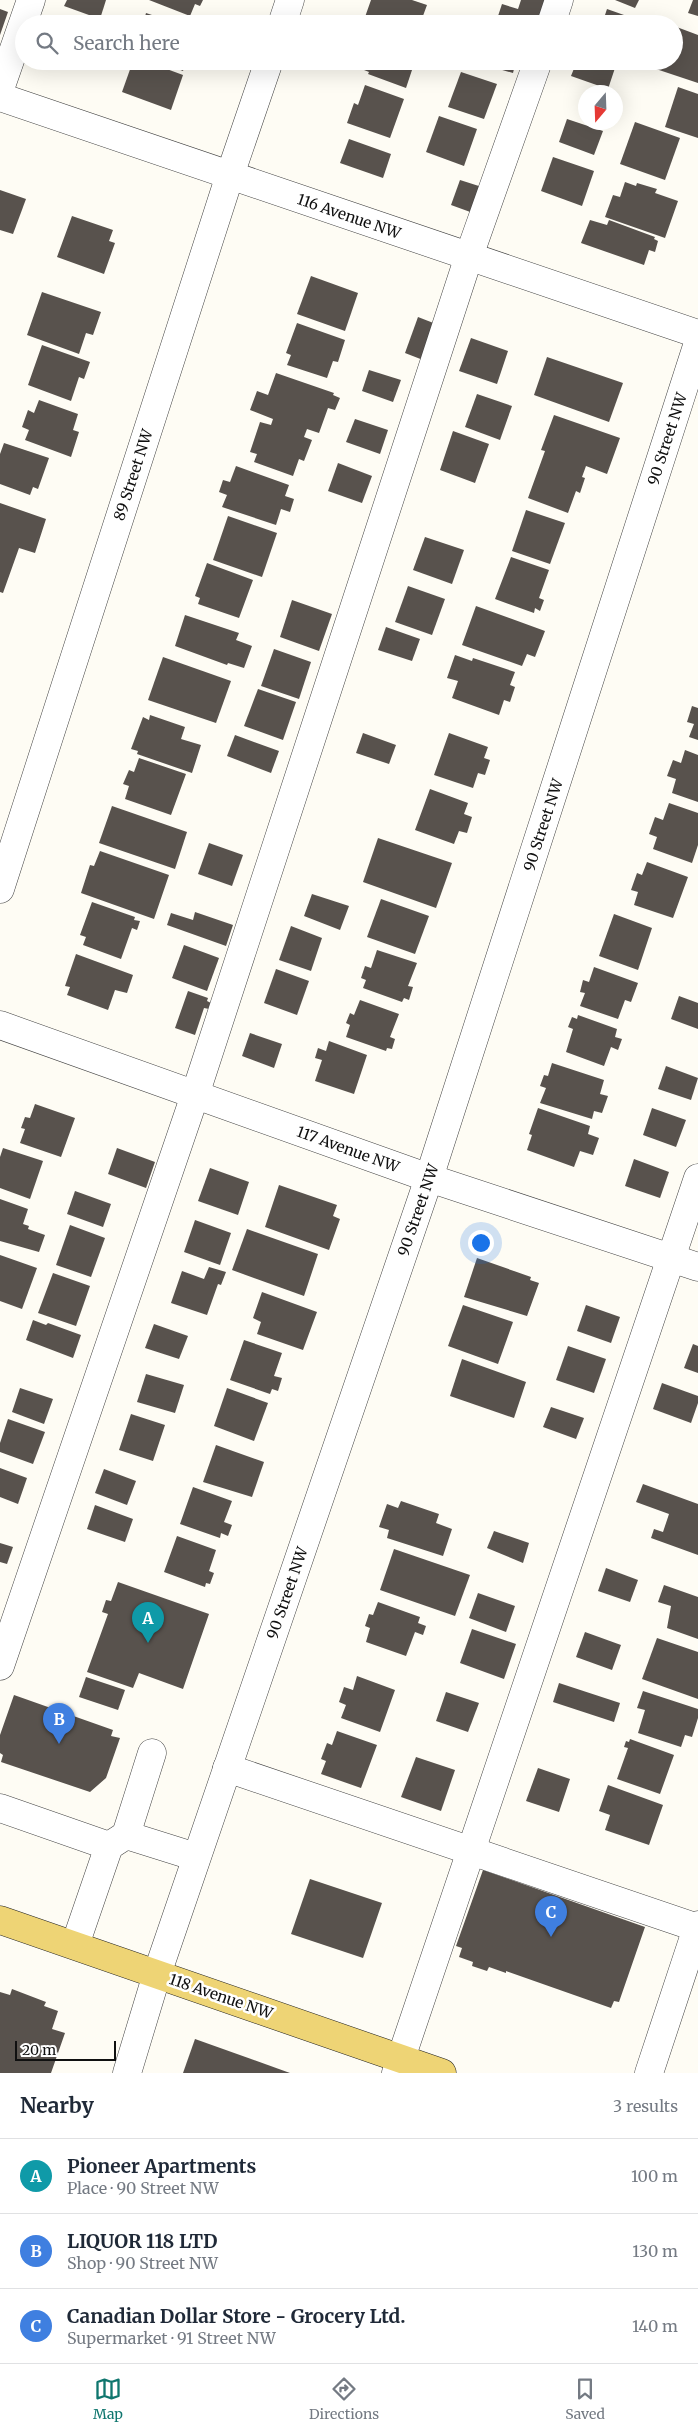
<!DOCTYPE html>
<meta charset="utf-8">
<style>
body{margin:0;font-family:Merriweather,serif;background:#f6f6f7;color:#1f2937}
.compass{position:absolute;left:578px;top:85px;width:45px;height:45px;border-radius:50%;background:#fff;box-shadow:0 5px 20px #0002;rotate:199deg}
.scale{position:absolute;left:15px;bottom:12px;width:101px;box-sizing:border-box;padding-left:5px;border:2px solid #101010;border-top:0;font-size:14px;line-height:18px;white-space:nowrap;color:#101010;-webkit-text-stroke:4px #fff;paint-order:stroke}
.you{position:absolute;left:480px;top:1242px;width:18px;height:18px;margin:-12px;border:4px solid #fff;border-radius:50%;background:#1a73e8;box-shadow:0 0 0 8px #1a73e833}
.badge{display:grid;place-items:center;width:32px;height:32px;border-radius:50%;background:#0f766e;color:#fff;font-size:16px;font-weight:700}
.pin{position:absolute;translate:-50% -41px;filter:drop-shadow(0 1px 2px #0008)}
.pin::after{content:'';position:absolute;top:26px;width:18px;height:15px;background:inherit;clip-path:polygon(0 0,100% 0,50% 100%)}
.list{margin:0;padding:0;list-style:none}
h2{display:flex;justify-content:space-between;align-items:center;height:65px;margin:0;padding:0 20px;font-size:21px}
h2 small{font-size:16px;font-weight:400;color:#747a83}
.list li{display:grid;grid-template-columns:32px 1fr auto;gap:15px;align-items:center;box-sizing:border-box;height:75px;padding:0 20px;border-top:1px solid #e0e1e3}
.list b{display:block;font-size:19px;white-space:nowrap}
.list p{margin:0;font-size:16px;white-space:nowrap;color:#747a83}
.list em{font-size:16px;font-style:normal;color:#747a83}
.icon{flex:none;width:28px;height:28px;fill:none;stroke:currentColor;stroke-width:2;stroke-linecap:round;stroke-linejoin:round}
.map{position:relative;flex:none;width:698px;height:2073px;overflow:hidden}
.search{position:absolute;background:#fff;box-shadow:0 5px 20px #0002;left:15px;right:15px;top:15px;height:55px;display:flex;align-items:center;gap:12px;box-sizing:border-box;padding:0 18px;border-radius:28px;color:#747a83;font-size:19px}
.sheet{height:290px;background:#fff}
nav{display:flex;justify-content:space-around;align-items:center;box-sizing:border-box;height:70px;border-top:1px solid #e0e1e3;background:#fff;font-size:14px;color:#747a83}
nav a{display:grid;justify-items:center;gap:2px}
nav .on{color:#0f766e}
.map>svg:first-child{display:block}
</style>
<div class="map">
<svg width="698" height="2073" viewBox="0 0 698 2073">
<rect width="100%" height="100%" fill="#fefcf4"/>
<!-- building -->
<g fill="#58524d">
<polygon points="67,0 106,0 100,19 64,6"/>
<polygon points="149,0 203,0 200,6 195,4 190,16"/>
<polygon points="371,0 412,0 427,5 420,24 375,24 376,21 365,17"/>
<polygon points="521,0 549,0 541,24 528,24 515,19 514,22 498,16 502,4 518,9"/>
<polygon points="615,0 639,0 635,8"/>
<polygon points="693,0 698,0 698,16 688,13"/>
<polygon points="0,9 8,12 0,35"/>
<polygon points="607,9 641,21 640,24 602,24"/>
<polygon points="146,13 176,23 176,24 143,24"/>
<polygon points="674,26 698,35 698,83 653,68 656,61 674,61"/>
<polygon points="133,61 145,61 183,75 171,110 122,92"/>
<polygon points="157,61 186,61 183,71"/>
<polygon points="367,61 415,61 406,88 368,74 369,72 364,70"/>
<polygon points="486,61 516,61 513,73 485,65"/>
<polygon points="577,61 608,61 616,65 608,89 571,76"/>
<polygon points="461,72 497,84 484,119 448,107"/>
<polygon points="365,85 404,99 390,138 347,123 354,103 358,105"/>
<polygon points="678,87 698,94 698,138 665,127"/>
<polygon points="439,116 477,129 464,166 426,152"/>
<polygon points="567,119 603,131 594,155 559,142"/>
<polygon points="635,122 680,138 665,180 620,164"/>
<polygon points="349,139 391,154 383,178 340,163"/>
<polygon points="553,157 594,171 582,206 541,191"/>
<polygon points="460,180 482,187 473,213 451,205"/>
<polygon points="625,182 636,186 637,183 657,189 655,193 678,201 665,238 605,217 613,195 620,197"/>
<polygon points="0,190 26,199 13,234 0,230"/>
<polygon points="72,216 113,230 109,241 115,243 104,274 57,257"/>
<polygon points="590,220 607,225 609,220 655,237 654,239 658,241 655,252 649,250 644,265 581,243"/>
<polygon points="311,276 358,293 345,331 297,314"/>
<polygon points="42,292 101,312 93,335 86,333 79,354 27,335"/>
<polygon points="418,317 436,324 423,360 405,353"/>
<polygon points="297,323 345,340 338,362 333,361 327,378 287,365 291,355 286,353"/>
<polygon points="471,338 508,351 497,384 459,371"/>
<polygon points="42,345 90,362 84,379 79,377 71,401 28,385"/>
<polygon points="547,357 623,383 609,422 534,395"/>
<polygon points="369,370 401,380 393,402 362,391"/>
<polygon points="276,373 334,393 333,395 340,398 335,410 328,408 319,433 307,429 304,437 312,440 304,461 299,459 293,476 254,462 257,454 250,452 260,422 271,425 273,419 250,410 257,391 268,395"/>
<polygon points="477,394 512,406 500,440 465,427"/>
<polygon points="39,400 78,414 73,430 79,432 71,457 25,440 29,430 22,427 28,410 34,413"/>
<polygon points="554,415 620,438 607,474 586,466 582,477 585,478 580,493 576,491 568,513 528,498 545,451 541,450"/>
<polygon points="355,419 388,430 380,454 346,442"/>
<polygon points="453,431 489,444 475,483 440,470"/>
<polygon points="4,443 49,458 38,489 33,487 30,495 0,484 0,454"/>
<polygon points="338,463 372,476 362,503 328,491"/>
<polygon points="236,466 289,485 285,496 294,499 290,512 281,509 276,525 222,507 227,495 219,492 223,480 230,482"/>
<polygon points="0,503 46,519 35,553 19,548 3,593 0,592"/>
<polygon points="526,510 565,523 550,564 512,551"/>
<polygon points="228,516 277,533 262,577 213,560"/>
<polygon points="425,537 464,550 452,584 413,570"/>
<polygon points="511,557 549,570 539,598 544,600 540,611 535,608 534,613 495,599"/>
<polygon points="207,563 253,580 239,618 198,604 200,598 195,596"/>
<polygon points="408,586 445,599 432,635 395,622"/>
<polygon points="292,600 332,614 319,651 280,637"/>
<polygon points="476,606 545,631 535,657 527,654 522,666 462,645"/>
<polygon points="185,615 239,633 236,640 252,646 244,668 228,663 227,665 175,646"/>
<polygon points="386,627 420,639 412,661 378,650"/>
<polygon points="274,649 311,662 299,699 261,686"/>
<polygon points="455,655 472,661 473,658 515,672 510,685 515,687 510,702 504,700 499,715 452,698 458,681 447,678"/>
<polygon points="163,657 231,681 216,723 148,700"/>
<polygon points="258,689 296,702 283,740 244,726"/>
<polygon points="692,706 698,708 698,740 689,737 694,724 687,722"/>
<polygon points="150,715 185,727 181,739 201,745 192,773 137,754 138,751 131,749 143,717 149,720"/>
<polygon points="363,733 396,745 389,764 356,753"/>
<polygon points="449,733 488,747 484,758 490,760 485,775 478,773 473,788 434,775"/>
<polygon points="235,735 279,751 271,773 227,756"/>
<polygon points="685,750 698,755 698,802 672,793 676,779 667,776 673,760 681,763"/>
<polygon points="139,758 186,774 171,815 125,799 129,786 123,784 129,770 134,772"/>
<polygon points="430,789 468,803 464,814 472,817 467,833 459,831 454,844 415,830"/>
<polygon points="669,803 698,813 698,845 692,863 653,849 657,837 649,834 655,817 663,820"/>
<polygon points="112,806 187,832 175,869 99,843"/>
<polygon points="378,838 452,863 436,908 363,882"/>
<polygon points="209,843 243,855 232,886 198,874"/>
<polygon points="100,851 169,875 154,919 81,893 90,865 94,866"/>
<polygon points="647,862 688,877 673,918 634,905 638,892 631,890 637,873 642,875"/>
<polygon points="312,894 349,906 340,930 304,916"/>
<polygon points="381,899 429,916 415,954 367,937"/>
<polygon points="92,902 135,917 134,920 140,921 137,930 132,928 121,959 83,945 86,937 80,935"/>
<polygon points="195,912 233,925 226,946 167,925 171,913 193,920"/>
<polygon points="614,914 652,928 638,970 599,956"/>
<polygon points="291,926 322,938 311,971 279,960"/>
<polygon points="184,945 219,958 207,991 172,978"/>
<polygon points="377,950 417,963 408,986 413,987 409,1000 404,998 402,1002 363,988 366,980 361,978 365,966 371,968"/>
<polygon points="76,954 133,975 127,993 115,990 108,1010 67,995 70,987 65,986"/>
<polygon points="594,967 638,983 631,1002 625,1000 618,1019 580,1006 585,993 580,992 583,980 589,982"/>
<polygon points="276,969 309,981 297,1015 264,1003"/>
<polygon points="188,991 208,998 207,1001 211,1003 209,1009 204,1008 195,1035 175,1028"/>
<polygon points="679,996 698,1003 698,1029 671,1019"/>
<polygon points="360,1000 399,1014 390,1037 395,1039 392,1049 387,1048 386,1051 346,1037 350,1025 346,1023 350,1013 354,1015"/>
<polygon points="578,1015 617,1029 615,1037 622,1039 618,1050 611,1047 604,1066 566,1052 573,1029 568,1027 572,1017 577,1019"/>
<polygon points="250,1033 282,1044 274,1068 242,1056"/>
<polygon points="329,1041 367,1055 354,1094 315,1081 322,1060 315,1058 318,1048 326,1051"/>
<polygon points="552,1063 604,1080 600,1094 608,1096 602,1113 594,1111 592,1119 540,1103 546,1088 540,1086 544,1075 548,1076"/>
<polygon points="666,1066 698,1078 691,1100 658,1089"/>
<polygon points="35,1104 75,1118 61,1157 20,1143 25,1129 21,1128 25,1117 30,1118"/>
<polygon points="538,1108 590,1126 588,1134 599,1138 593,1155 580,1151 574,1167 527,1150 532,1135 529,1134"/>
<polygon points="652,1108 686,1120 676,1147 643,1135"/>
<polygon points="3,1148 43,1161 30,1199 0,1188 0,1157"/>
<polygon points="117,1148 155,1162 146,1188 108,1174"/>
<polygon points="634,1159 669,1172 660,1198 625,1186"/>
<polygon points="210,1168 249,1182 238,1215 198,1201"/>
<polygon points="279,1185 337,1205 333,1216 340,1219 329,1250 265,1227"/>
<polygon points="75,1191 111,1204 103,1227 67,1214"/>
<polygon points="0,1199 28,1209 23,1224 29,1226 28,1229 45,1235 39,1252 0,1241"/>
<polygon points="195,1220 231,1233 220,1265 184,1252"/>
<polygon points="70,1225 105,1238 91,1277 56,1265"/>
<polygon points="247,1229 318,1254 304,1296 232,1270"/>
<polygon points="0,1255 37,1268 22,1309 0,1301"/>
<polygon points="477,1258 531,1277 530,1280 539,1283 527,1316 464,1297"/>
<polygon points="209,1267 226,1272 221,1285 218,1284 207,1315 171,1303 182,1271 204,1279"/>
<polygon points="53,1273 90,1286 76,1326 38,1313"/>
<polygon points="262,1292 317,1312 303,1350 257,1334 261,1322 253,1318"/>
<polygon points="463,1305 513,1322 498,1364 448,1346"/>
<polygon points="586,1305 620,1317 611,1343 577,1331"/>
<polygon points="33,1320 46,1325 48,1323 81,1335 73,1358 26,1340"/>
<polygon points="154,1324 188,1336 179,1359 145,1348"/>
<polygon points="244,1340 282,1353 274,1376 282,1378 278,1391 272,1389 270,1394 230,1380"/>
<polygon points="693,1344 698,1346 698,1373 684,1368"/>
<polygon points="568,1346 606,1359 594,1393 556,1380"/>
<polygon points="462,1359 526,1382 514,1418 450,1396"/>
<polygon points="146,1374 184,1385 175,1413 137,1402"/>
<polygon points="662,1383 698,1396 698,1403 691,1423 653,1409"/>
<polygon points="20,1388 53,1399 44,1424 12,1412"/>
<polygon points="227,1388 268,1403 254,1441 214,1426"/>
<polygon points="551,1407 584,1418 576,1439 543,1427"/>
<polygon points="131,1414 165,1425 153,1461 119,1450"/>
<polygon points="8,1419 45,1432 33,1464 0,1452 0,1443"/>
<polygon points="216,1445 264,1462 252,1497 203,1482"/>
<polygon points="0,1468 27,1478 18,1504 0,1497"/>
<polygon points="104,1469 136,1481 127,1505 95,1493"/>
<polygon points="643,1484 698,1504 698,1555 651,1538 654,1529 663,1532 669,1514 636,1502"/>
<polygon points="193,1487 232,1501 224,1522 232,1525 228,1536 221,1533 220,1538 180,1524"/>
<polygon points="401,1501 439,1514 436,1523 452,1529 443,1556 387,1538 389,1530 379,1527 387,1504 398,1508"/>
<polygon points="95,1505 133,1519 125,1542 87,1529"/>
<polygon points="494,1531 529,1543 523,1563 487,1548"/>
<polygon points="177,1536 216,1550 209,1571 214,1573 210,1584 206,1583 205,1587 164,1572"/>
<polygon points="0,1543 13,1547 7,1564 0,1562"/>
<polygon points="394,1549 470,1575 455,1616 380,1590"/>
<polygon points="606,1568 638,1580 630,1602 598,1591"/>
<polygon points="118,1582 209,1614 183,1689 139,1673 133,1688 87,1672 108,1614 102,1612 106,1600 111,1601"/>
<polygon points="664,1585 698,1597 698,1639 667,1628 671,1606 658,1602"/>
<polygon points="478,1593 515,1606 506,1632 469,1618"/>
<polygon points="378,1602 420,1617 418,1623 426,1626 423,1635 415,1632 406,1656 366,1642 370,1628 365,1626 369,1614 373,1615"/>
<polygon points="472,1629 516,1644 504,1679 460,1663"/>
<polygon points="585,1632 621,1645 612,1670 576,1657"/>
<polygon points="657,1638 698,1652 698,1699 642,1679"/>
<polygon points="357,1676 395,1690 380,1732 341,1718 346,1705 339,1702 344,1687 353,1690"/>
<polygon points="86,1677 125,1690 118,1710 79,1697"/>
<polygon points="559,1683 620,1703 614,1722 553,1702"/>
<polygon points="643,1691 698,1709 698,1718 692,1737 685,1735 681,1747 638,1733 645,1710 637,1708"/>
<polygon points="446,1692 479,1703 468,1732 436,1721"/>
<polygon points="14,1695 113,1730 111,1736 120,1738 106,1778 90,1792 1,1762 3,1755 0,1753 0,1735"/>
<polygon points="337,1731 377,1745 361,1788 321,1774 326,1761 321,1759 327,1743 332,1745"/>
<polygon points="630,1739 674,1755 660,1794 617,1779 628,1748 624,1747 626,1741 629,1742"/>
<polygon points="416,1757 455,1770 441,1811 401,1797"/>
<polygon points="538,1768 570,1779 559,1812 526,1801"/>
<polygon points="608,1785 663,1805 649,1845 605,1830 610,1815 599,1811"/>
<polygon points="483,1870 645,1927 619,2002 614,2001 611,2008 506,1971 506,1973 489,1967 487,1971 472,1966 473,1962 459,1957 462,1948 456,1946"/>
<polygon points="310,1879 382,1903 363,1958 291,1934"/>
<polygon points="12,1989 46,2002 44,2006 58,2011 52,2029 65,2033 51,2073 0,2073 0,1992 10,1995"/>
<polygon points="195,2039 290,2073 183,2073"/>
</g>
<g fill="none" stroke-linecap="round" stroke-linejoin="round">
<defs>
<g id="minor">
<polyline points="282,24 290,0"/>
<polyline points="551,24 559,0"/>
<polyline points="0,89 31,0"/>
<polyline points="0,97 698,334"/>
<polyline points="0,889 230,175 269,61"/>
<polyline points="0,1025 429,1178 698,1267"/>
<polyline points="0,1666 195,1095 469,256 538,61"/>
<polyline points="227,1768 698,1928"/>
<polyline points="0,1808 109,1846 75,1945"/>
<polyline points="126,1835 152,1753"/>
<polyline points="109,1846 126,1835 196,1857"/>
<polyline points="127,2073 157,1974 429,1178 698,343"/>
<polyline points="396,2073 698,1178"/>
<polyline points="649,2073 698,1925"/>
</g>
<polyline id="major" points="0,1920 442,2073"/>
</defs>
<!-- minor casing -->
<use href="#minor" stroke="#434343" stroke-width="29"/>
<!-- major casing -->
<use href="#major" stroke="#212121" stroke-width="29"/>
<!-- minor -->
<use href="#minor" stroke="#fff" stroke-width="28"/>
<!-- major -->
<use href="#major" stroke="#eed475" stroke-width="28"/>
</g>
<g text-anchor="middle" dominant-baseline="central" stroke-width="5" stroke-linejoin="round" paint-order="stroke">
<!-- street labels -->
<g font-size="15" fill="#101010" stroke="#fff">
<text transform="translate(349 216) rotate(19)">116 Avenue NW</text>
<text transform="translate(667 439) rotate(-72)">90 Street NW</text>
<text transform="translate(133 475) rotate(-72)">89 Street NW</text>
<text transform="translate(543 825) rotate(-72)">90 Street NW</text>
<text transform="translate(348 1149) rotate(20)">117 Avenue NW</text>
<text transform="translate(418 1210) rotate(-71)">90 Street NW</text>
<text transform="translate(287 1593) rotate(-71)">90 Street NW</text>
<text transform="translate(221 1996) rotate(19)">118 Avenue NW</text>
</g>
</g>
</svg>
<svg class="compass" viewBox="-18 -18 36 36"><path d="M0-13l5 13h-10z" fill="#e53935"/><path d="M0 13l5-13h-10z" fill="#747a83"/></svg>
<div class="scale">20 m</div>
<div class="you"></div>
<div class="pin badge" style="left:148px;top:1643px;background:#0f9aa8">A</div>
<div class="pin badge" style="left:59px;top:1744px;background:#3f7fe0">B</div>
<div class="pin badge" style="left:551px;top:1937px;background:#3f7fe0">C</div>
<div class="search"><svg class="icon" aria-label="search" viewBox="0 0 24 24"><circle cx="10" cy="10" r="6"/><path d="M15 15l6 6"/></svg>Search here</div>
</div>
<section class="sheet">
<h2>Nearby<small>3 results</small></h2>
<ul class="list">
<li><span class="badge" style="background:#0f9aa8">A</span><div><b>Pioneer Apartments</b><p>Place · 90 Street NW</p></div><em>100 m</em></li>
<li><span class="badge" style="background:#3f7fe0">B</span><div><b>LIQUOR 118 LTD</b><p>Shop · 90 Street NW</p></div><em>130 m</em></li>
<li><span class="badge" style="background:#3f7fe0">C</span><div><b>Canadian Dollar Store - Grocery Ltd.</b><p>Supermarket · 91 Street NW</p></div><em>140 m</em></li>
</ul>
</section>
<nav>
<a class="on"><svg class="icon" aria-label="map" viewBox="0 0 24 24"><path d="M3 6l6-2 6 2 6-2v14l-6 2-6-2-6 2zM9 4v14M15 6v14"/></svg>Map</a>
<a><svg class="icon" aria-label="directions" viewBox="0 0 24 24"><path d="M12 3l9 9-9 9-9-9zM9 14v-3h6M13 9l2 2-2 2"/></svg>Directions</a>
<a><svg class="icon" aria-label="saved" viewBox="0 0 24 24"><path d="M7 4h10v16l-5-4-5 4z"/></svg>Saved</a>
</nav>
